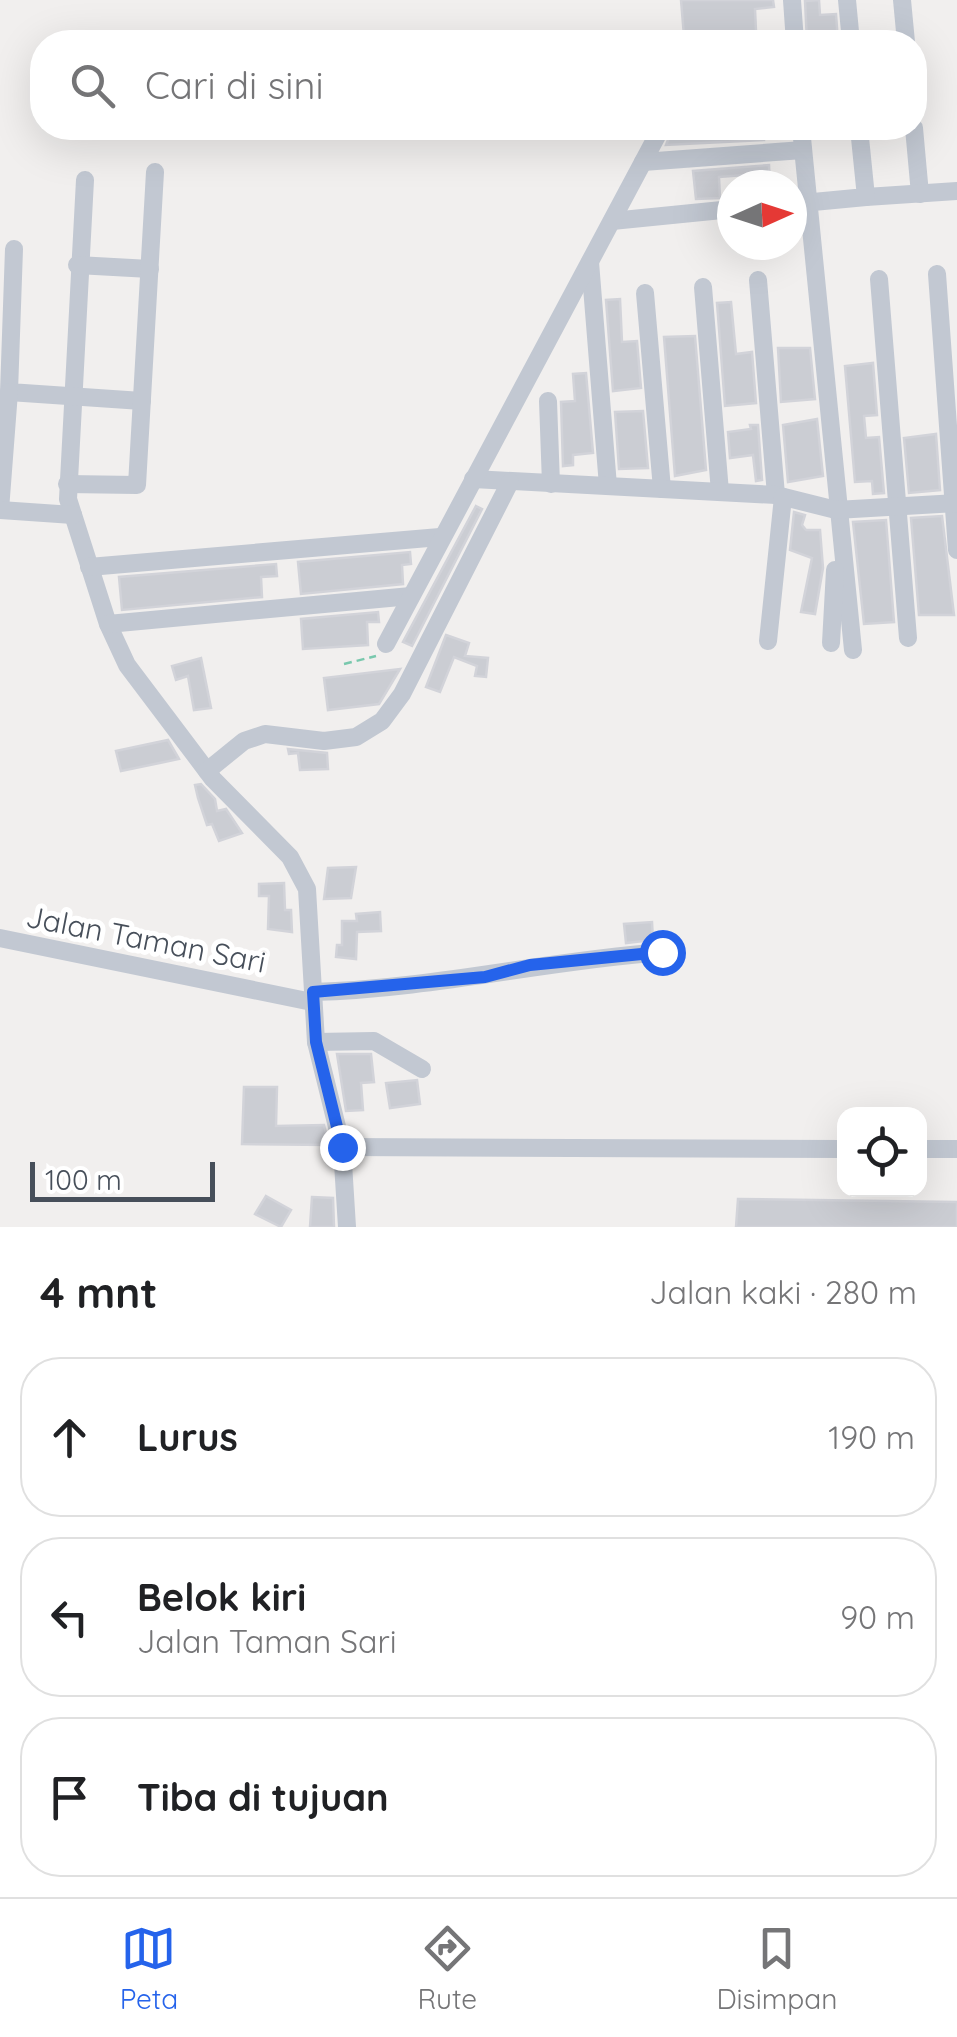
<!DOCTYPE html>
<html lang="id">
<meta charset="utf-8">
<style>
body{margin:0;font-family:Quicksand,sans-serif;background:#f6f6f6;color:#202124}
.controls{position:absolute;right:30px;bottom:30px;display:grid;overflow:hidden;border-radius:20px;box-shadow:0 10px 40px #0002}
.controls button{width:90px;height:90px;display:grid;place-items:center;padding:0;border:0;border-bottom:2px solid #e0e0e0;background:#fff;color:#202124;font:50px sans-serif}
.compass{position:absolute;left:717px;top:170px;width:90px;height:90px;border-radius:50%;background:#fff;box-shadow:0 10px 40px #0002;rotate:87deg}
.scale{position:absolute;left:30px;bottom:25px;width:185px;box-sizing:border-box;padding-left:10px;border:5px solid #474f5a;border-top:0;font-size:28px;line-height:35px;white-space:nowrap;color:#474f5a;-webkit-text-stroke:8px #fff;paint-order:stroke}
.stop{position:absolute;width:30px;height:30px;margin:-22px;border:8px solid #2563eb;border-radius:50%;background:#fff}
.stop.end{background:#2563eb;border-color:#fff;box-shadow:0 2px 10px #0008}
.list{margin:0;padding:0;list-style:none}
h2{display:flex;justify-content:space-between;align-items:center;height:130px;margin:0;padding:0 40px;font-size:42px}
h2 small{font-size:32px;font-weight:400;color:#757577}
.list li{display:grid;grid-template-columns:65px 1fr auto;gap:30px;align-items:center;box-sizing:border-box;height:160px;margin:0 20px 20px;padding:0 20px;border:2px solid #e0e0e0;border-radius:40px}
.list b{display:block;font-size:38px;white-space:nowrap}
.list p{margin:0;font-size:32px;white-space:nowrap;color:#757577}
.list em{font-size:32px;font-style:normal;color:#757577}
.icon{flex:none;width:55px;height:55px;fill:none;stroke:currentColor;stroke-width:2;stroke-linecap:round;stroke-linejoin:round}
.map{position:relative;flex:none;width:957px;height:1227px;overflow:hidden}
.search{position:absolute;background:#fff;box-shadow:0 10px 40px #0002;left:30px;right:30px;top:30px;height:110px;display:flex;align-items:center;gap:25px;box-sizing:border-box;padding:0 35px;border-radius:40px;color:#757577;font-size:38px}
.sheet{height:670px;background:#fff}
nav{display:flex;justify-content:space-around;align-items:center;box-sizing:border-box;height:140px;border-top:2px solid #e0e0e0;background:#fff;font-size:28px;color:#757577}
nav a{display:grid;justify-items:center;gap:5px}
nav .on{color:#2563eb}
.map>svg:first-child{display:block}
</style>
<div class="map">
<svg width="957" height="1227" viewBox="0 0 957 1227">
<rect width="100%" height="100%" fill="#f1efee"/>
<!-- building -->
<g fill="#cbcdd3" stroke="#d2d3d9" stroke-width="2.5">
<polygon points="681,0 773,0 774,7 755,9 756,31 684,36"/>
<polygon points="819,0 820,15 836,14 838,42 807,41 805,1"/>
<polygon points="764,128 764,140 666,145 671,132"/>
<polygon points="769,165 770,185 745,185 745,175 719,177 720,198 696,199 693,171"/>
<polygon points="620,299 622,342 637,341 641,388 613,391 606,300"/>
<polygon points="731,302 736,354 752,352 756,403 725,406 717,303"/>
<polygon points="695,336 706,470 675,476 664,337"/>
<polygon points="778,348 810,348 815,399 781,402"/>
<polygon points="873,363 877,415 864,416 866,438 879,437 884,493 873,494 872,481 855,482 845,366"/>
<polygon points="586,373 593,453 573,455 573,465 563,466 561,402 575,401 573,374"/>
<polygon points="643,411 648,468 619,469 615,412"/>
<polygon points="817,419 823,476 788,482 783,425"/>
<polygon points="750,425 758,425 762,480 756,481 753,455 730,458 728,432 751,429"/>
<polygon points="936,434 940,490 909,493 904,438"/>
<polygon points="476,506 482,509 412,646 403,642"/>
<polygon points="794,512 805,515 802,525 806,530 820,530 823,568 815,614 801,612 812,558 790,550"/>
<polygon points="942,516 954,615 919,615 911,518"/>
<polygon points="886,520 894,622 864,624 853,522"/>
<polygon points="410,552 411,564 402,565 403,584 301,594 298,562"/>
<polygon points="276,564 277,576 261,577 262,597 122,610 119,577"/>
<polygon points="378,612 379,622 367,622 368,645 303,649 301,619"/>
<polygon points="446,635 469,643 465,656 488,658 486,677 475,676 477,666 454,657 440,692 426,687"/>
<polygon points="201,658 211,708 194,710 188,676 176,680 172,666"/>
<polygon points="400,669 379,704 328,710 324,678"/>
<polygon points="168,740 179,759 121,771 116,751"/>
<polygon points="288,749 327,753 328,769 300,770 298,753 289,754"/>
<polygon points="201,784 215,799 217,811 226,809 242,833 219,841 212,824 207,825 198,798 195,785"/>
<polygon points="356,867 351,898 324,899 328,868"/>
<polygon points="284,883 285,910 291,910 292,932 268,929 269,896 259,896 259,884"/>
<polygon points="380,912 381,931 357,932 356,959 336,957 337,945 342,945 342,921 357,921 356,914"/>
<polygon points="652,922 653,940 626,943 624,924"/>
<polygon points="337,1054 371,1054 374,1082 361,1083 363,1110 346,1111"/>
<polygon points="417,1080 420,1104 390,1108 386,1083"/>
<polygon points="244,1087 277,1087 276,1126 324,1125 329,1145 242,1144"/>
<polygon points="266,1196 291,1210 281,1227 255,1214"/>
<polygon points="312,1197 333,1198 334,1227 310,1227"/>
<polygon points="738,1199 957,1202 957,1227 736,1227"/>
</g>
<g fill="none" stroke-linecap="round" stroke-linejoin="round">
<!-- path -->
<polyline stroke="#79c8ad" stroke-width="2.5" stroke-dasharray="8 5" stroke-linecap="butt" points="344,664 376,656"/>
<!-- minor -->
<g stroke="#c2c8d2" stroke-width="18">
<polyline points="792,0 795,42"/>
<polyline points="847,0 851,42"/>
<polyline points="902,0 906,42"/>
<polyline points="801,128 853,650"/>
<polyline points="914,128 920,194"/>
<polyline points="643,162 803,150"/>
<polyline points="85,180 68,499 108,624 127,665 213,779 290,857 307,889 316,1042 342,1147 347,1227"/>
<polyline points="866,197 957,191"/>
<polyline points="792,204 866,197 859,128"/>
<polyline points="612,221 732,209"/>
<polyline points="14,249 9,392 142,401"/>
<polyline points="590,262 608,486"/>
<polyline points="77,265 150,269"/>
<polyline points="937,274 957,550"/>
<polyline points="879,279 908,638"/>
<polyline points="758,280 776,495"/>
<polyline points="703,287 720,492"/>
<polyline points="645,293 662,489"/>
<polyline points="548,401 551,484"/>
<polyline points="473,479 776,495 836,510 957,503"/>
<polyline points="67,484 137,485 155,172"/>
<polyline points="0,510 9,392"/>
<polyline points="0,510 73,515"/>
<polyline points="89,567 440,537"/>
<polyline points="108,624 411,596"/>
<polyline points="768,641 783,497"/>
<polyline points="831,643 835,570"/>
<polyline points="386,644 659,132"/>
<polyline points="207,771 244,741 265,734 324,741 356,737 382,721 402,694 510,482"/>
<polyline points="0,938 312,1002"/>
<path d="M313,992C429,989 545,961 662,952"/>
<polyline points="316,1042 374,1041 422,1069"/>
<polyline points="342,1147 844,1149"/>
<polyline points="920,1149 957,1149"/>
</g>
</g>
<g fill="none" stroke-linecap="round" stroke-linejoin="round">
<!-- route -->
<polyline stroke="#2563eb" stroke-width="12" points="342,1147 316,1042 313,992 485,977 530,965 662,952"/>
</g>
<g text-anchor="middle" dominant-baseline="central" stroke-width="10" stroke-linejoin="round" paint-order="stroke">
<!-- street labels -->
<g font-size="30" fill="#474f5a" stroke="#fff">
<text transform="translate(146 939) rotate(11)">Jalan Taman Sari</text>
</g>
</g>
</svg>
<div class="controls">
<button><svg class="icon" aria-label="locate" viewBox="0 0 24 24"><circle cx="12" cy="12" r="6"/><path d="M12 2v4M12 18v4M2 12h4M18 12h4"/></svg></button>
</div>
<svg class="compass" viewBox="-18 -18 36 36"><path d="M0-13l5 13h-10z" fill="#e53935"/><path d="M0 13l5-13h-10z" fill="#757577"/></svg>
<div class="scale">100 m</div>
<div class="stop" style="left:662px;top:952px"></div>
<div class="stop end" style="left:342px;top:1147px"></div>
<div class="search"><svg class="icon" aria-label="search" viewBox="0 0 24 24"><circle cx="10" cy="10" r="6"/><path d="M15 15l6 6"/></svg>Cari di sini</div>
</div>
<section class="sheet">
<h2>4 mnt<small>Jalan kaki · 280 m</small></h2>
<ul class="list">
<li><svg class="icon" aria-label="ahead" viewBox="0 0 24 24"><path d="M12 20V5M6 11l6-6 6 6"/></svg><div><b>Lurus</b></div><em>190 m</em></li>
<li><svg class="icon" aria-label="left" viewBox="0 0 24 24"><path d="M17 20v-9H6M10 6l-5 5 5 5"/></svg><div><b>Belok kiri</b><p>Jalan Taman Sari</p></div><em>90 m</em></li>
<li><svg class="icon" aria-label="arrive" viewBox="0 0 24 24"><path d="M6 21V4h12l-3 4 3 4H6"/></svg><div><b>Tiba di tujuan</b></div></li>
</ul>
</section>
<nav>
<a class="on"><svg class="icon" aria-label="map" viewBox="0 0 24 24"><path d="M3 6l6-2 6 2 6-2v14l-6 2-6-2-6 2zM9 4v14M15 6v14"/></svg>Peta</a>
<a><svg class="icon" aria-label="directions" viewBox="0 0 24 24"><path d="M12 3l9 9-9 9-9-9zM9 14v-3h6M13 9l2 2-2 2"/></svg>Rute</a>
<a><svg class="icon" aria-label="saved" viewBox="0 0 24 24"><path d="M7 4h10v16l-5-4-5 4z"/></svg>Disimpan</a>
</nav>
